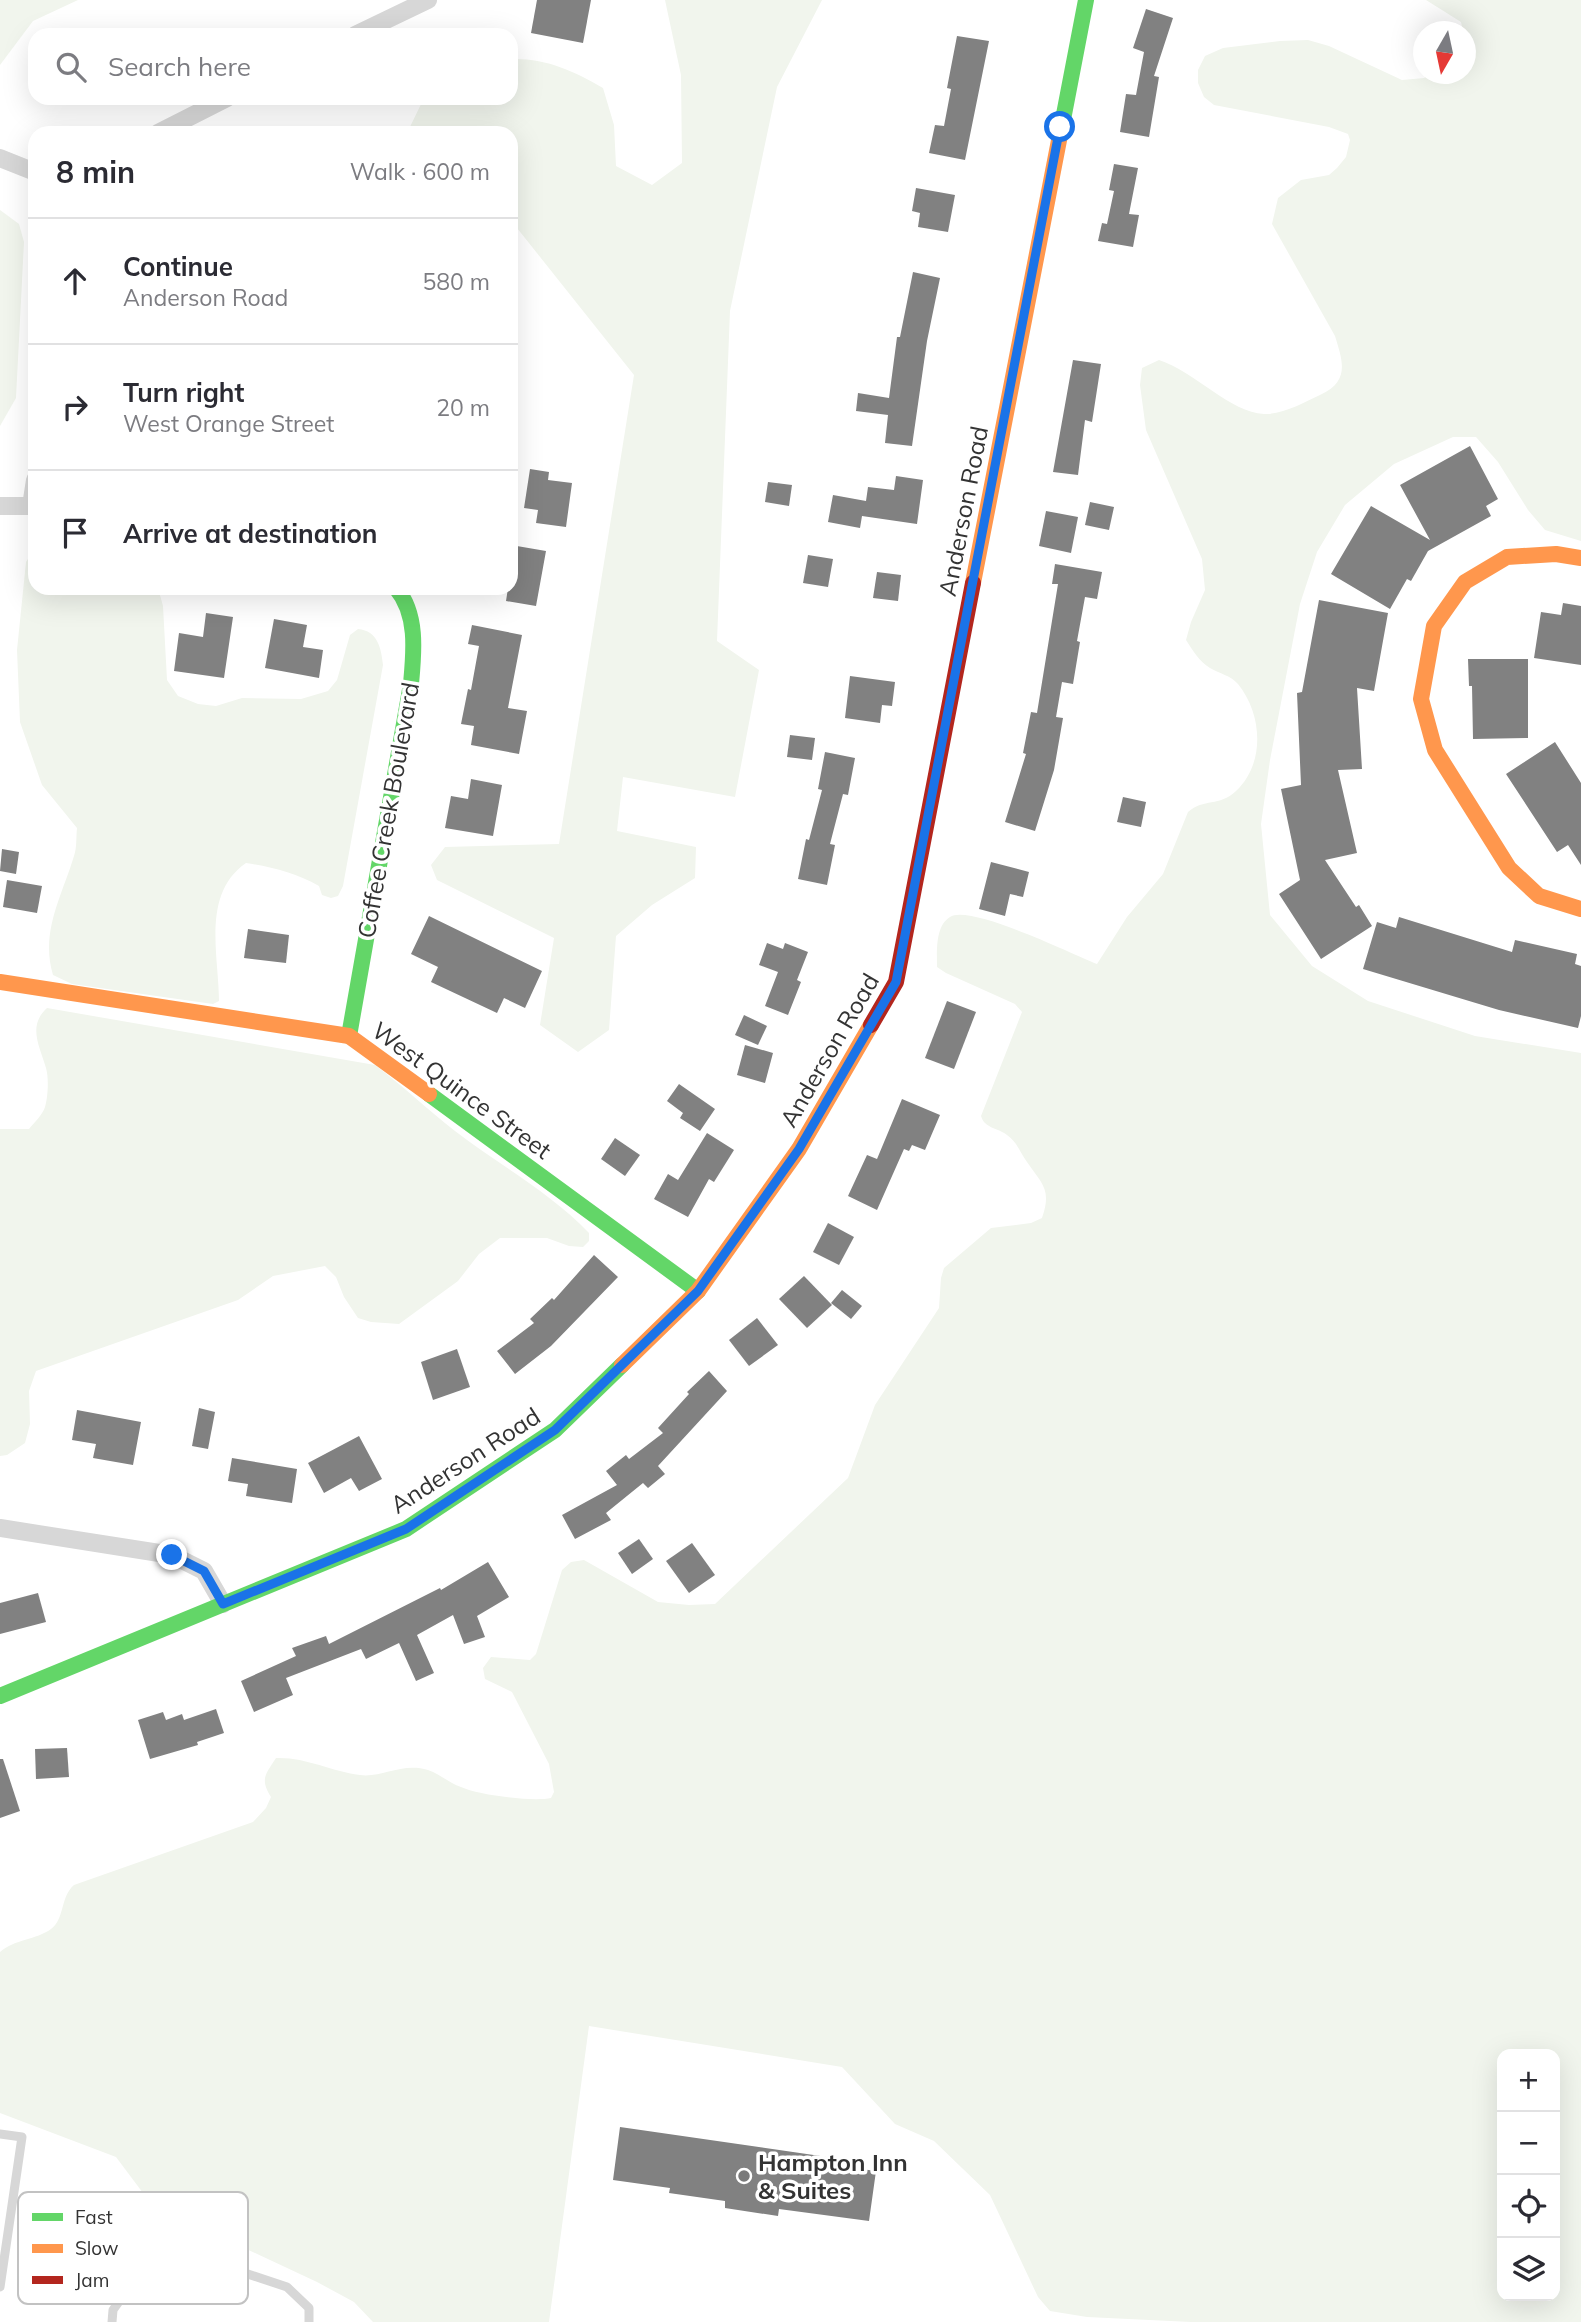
<!DOCTYPE html>
<meta charset="utf-8">
<style>
body{margin:0;font-family:Mulish,sans-serif;background:#f2f2f3;color:#2b2b33}
.controls{position:absolute;right:21px;bottom:21px;display:grid;overflow:hidden;border-radius:14px;box-shadow:0 7px 28px #0002}
.controls button{width:63px;height:63px;display:grid;place-items:center;padding:0;border:0;border-bottom:2px solid #e1e1e2;background:#fff;color:#2b2b33;font:35px sans-serif}
.compass{position:absolute;left:1413px;top:21px;width:63px;height:63px;border-radius:50%;background:#fff;box-shadow:0 7px 28px #0002;rotate:189deg}
.stop{position:absolute;width:21px;height:21px;margin:-16px;border:5px solid #1a73e8;border-radius:50%;background:#fff}
.stop.end{background:#1a73e8;border-color:#fff;box-shadow:0 2px 7px #0008}
.list{margin:0;padding:0;list-style:none}
h2{display:flex;justify-content:space-between;align-items:center;height:91px;margin:0;padding:0 28px;font-size:30px}
h2 small{font-size:23px;font-weight:400;color:#7c7c81}
.list li{display:grid;grid-template-columns:46px 1fr auto;gap:21px;align-items:center;box-sizing:border-box;height:126px;padding:0 28px;border-top:2px solid #e1e1e2}
.list b{display:block;font-size:26px;white-space:nowrap}
.list p{margin:0;font-size:23px;white-space:nowrap;color:#7c7c81}
.list em{font-size:23px;font-style:normal;color:#7c7c81}
.icon{flex:none;width:38px;height:38px;fill:none;stroke:currentColor;stroke-width:2;stroke-linecap:round;stroke-linejoin:round}
.map{position:relative;flex:none;width:1581px;height:2322px;overflow:hidden}
.search{position:absolute;background:#fff;box-shadow:0 7px 28px #0002;left:28px;top:28px;width:490px;height:77px;display:flex;align-items:center;gap:18px;box-sizing:border-box;padding:0 24px;border-radius:21px;color:#7c7c81;font-size:26px}
.panel{position:absolute;background:#fff;box-shadow:0 7px 28px #0002;left:28px;top:126px;width:490px;height:469px;border-radius:21px}
.map>svg:first-child{display:block}
</style>
<div class="map">
<svg width="1581" height="2322" viewBox="0 0 1581 2322">
<rect width="100%" height="100%" fill="#fff"/>
<!-- green -->
<g fill="#f1f5ed" fill-rule="evenodd">
<polygon points="0,0 78,0 33,21 0,65"/>
<path d="M665,0H822L777,87L730,311L717,641L759,670L735,797L623,777L617,831L696,847L695,878L652,905L616,936L609,1030L578,1052L540,1025L554,938L437,880L431,865L445,847L559,844L634,375L517,228L511,226V133H407L424,98H511V59C546,58 574,71 603,88L614,125L616,166L652,185L682,163L681,75Z"/>
<path d="M1426,0H1581V541L1545,530L1528,510L1498,462L1476,437H1453L1394,464L1345,505L1317,552L1300,604L1270,760L1261,824L1270,915L1312,966L1368,1001L1475,1036L1581,1053V2322H1191L1087,2317L1050,2311L1038,2297L990,2195L934,2141L895,2124L842,2067L589,2026L549,2322H373L354,2302L317,2282L152,2205L116,2157L0,2113V1952C15,1939 36,1940 51,1929C65,1919 60,1897 74,1885L253,1822L266,1808L271,1797C260,1779 265,1775 276,1758C306,1757 330,1771 360,1775C382,1778 402,1762 428,1770C440,1774 449,1783 461,1787C478,1795 533,1802 551,1798L554,1792L549,1764L512,1692L485,1679L483,1668L491,1657L530,1660L536,1654L562,1570L571,1562L584,1560L658,1602L689,1605L715,1604L848,1478L875,1405L939,1308L941,1278L944,1268L991,1228L1031,1223L1042,1218C1052,1189 1042,1184 1027,1162C1020,1152 1017,1142 1007,1135C997,1127 985,1129 981,1116L1022,1012L1015,1004L946,973L937,967C937,952 935,926 950,917C970,904 1072,954 1097,964L1127,917L1163,874L1188,812C1204,798 1219,807 1236,791C1265,764 1263,715 1238,684C1230,675 1220,674 1210,668C1199,661 1193,651 1186,640L1191,622L1205,590L1202,559L1146,430L1140,385L1142,368L1159,360C1194,371 1231,413 1264,414C1282,415 1305,402 1320,395C1350,381 1343,362 1335,336L1272,224L1278,198L1301,180L1329,175L1337,168L1346,157L1350,140L1348,134L1329,127L1214,105L1204,97L1198,83V70L1205,56L1223,48L1280,41L1308,40L1329,46L1402,80L1424,78L1430,74H1466V32L1463,31L1461,22ZM1555,2054V2296H1502V2054Z"/>
<polygon points="0,210 19,224 24,242 16,398 0,426"/>
<path d="M35,553V588H158L163,606L167,680L178,696L198,704L216,706L242,698L301,699L328,691L337,680L350,635L358,629C378,631 381,648 383,665L343,886L338,896L331,898L322,895L319,886C296,873 272,867 246,863C201,894 219,956 219,1001L213,1004L72,984L53,975C40,932 62,896 74,856C77,848 76,837 77,828L42,785L20,722L17,650L26,562L31,554Z"/>
<path d="M47,1008L375,1065C403,1086 428,1110 455,1131C499,1165 550,1192 589,1233V1241L583,1247L569,1246L547,1238H500L479,1254L458,1281L399,1324L371,1322L358,1318L344,1297L336,1277L325,1266L273,1276L238,1300L36,1371L29,1391L30,1424L25,1443L7,1455L0,1456V1129H29C34,1123 43,1114 45,1107C48,1097 49,1078 46,1068C40,1047 27,1026 47,1008Z"/>
</g>
<!-- building -->
<g fill="#818181">
<polygon points="537,0 591,0 583,43 531,33"/>
<polygon points="1146,9 1173,18 1154,76 1159,77 1149,137 1120,132 1126,94 1136,95 1144,52 1133,48"/>
<polygon points="957,36 989,41 965,160 929,153 935,125 944,126 951,89 947,88"/>
<polygon points="1114,164 1138,168 1129,214 1139,215 1133,247 1098,241 1102,223 1107,224 1114,191 1109,190"/>
<polygon points="916,188 955,195 948,232 918,227 920,213 912,211"/>
<polygon points="913,272 940,278 927,341 912,446 885,443 888,415 856,411 858,393 889,398 897,337 900,337"/>
<polygon points="1073,360 1101,364 1092,422 1085,420 1078,475 1053,472"/>
<polygon points="1470,446 1498,499 1486,506 1491,516 1428,551 1411,581 1407,579 1390,609 1331,574 1371,506 1430,540 1400,485"/>
<polygon points="530,469 549,472 548,480 572,483 566,527 536,523 538,510 524,508"/>
<polygon points="896,476 923,480 917,524 862,516 860,528 828,522 833,495 866,501 868,487 894,490"/>
<polygon points="768,482 792,485 789,506 765,502"/>
<polygon points="1090,502 1114,507 1109,530 1085,525"/>
<polygon points="1046,511 1078,517 1071,553 1039,546"/>
<polygon points="511,545 546,551 536,606 506,601 508,588 511,588"/>
<polygon points="808,555 833,559 828,587 803,583"/>
<polygon points="1055,564 1102,572 1097,599 1085,597 1077,641 1080,642 1073,684 1062,682 1056,717 1063,718 1054,770 1035,831 1005,822 1026,754 1023,753 1031,712 1037,713 1058,584 1052,584"/>
<polygon points="877,572 901,575 898,601 873,598"/>
<polygon points="1319,600 1388,613 1374,691 1357,688 1362,769 1338,770 1357,853 1325,860 1356,907 1359,905 1372,926 1321,959 1279,894 1300,880 1281,789 1301,785 1297,693 1302,692"/>
<polygon points="1563,603 1581,606 1581,665 1534,658 1541,612 1561,615"/>
<polygon points="206,613 233,617 224,678 174,671 179,633 203,637"/>
<polygon points="274,619 307,625 303,647 323,650 319,678 265,668"/>
<polygon points="472,625 522,635 508,708 527,711 519,754 471,745 474,726 461,724 468,689 471,690 479,646 468,644"/>
<polygon points="1468,659 1528,659 1528,738 1473,739 1472,686 1469,686"/>
<polygon points="850,676 895,682 892,706 882,705 880,723 845,718"/>
<polygon points="790,735 815,738 812,760 787,757"/>
<polygon points="1555,742 1581,783 1581,865 1568,845 1557,852 1506,774"/>
<polygon points="825,752 855,758 848,795 843,794 830,844 835,845 827,885 798,879 806,839 809,840 822,790 818,789"/>
<polygon points="471,779 502,785 493,836 445,828 451,796 468,799"/>
<polygon points="1123,797 1146,802 1141,827 1117,822"/>
<polygon points="2,849 19,852 16,874 0,871"/>
<polygon points="991,862 1029,872 1023,897 1010,894 1005,916 979,909"/>
<polygon points="7,880 42,886 37,913 3,907"/>
<polygon points="429,916 542,971 525,1008 504,998 497,1013 431,982 438,967 411,954"/>
<polygon points="1399,917 1512,952 1515,940 1577,954 1575,964 1581,966 1581,1016 1578,1028 1499,1010 1363,969 1377,922 1396,928"/>
<polygon points="248,929 289,935 286,963 244,958"/>
<polygon points="767,943 783,949 785,943 808,952 797,980 801,982 788,1015 765,1006 778,972 759,965"/>
<polygon points="947,1001 976,1012 954,1069 925,1058"/>
<polygon points="744,1015 767,1026 758,1045 735,1035"/>
<polygon points="745,1045 773,1053 765,1083 737,1075"/>
<polygon points="679,1084 715,1109 700,1131 680,1118 683,1113 667,1101"/>
<polygon points="902,1099 940,1115 925,1150 912,1145 909,1151 904,1149 877,1210 848,1196 867,1155 877,1159"/>
<polygon points="707,1133 734,1150 714,1182 709,1179 688,1217 654,1199 668,1174 678,1180"/>
<polygon points="615,1138 640,1155 625,1176 601,1159"/>
<polygon points="828,1223 854,1237 839,1265 813,1252"/>
<polygon points="594,1255 618,1277 551,1346 515,1374 497,1351 534,1323 530,1319 552,1298 554,1300"/>
<polygon points="804,1276 832,1305 807,1328 779,1299"/>
<polygon points="842,1290 862,1306 851,1319 831,1303"/>
<polygon points="757,1318 778,1345 749,1366 729,1340"/>
<polygon points="457,1349 470,1387 433,1400 421,1362"/>
<polygon points="709,1371 727,1391 658,1466 665,1474 648,1488 643,1483 606,1513 611,1520 575,1539 562,1515 617,1485 606,1471 626,1455 629,1459 663,1433 658,1428 689,1394 687,1392"/>
<polygon points="199,1408 215,1412 208,1449 192,1446"/>
<polygon points="77,1410 141,1422 133,1465 93,1458 96,1444 72,1440"/>
<polygon points="359,1436 382,1479 359,1491 351,1478 324,1493 308,1463"/>
<polygon points="232,1458 297,1469 292,1503 246,1496 248,1484 228,1481"/>
<polygon points="639,1539 653,1559 632,1574 618,1553"/>
<polygon points="692,1543 715,1575 689,1593 666,1561"/>
<polygon points="488,1562 509,1597 477,1616 485,1637 464,1644 453,1615 417,1635 434,1673 416,1681 399,1643 366,1659 361,1649 286,1678 293,1695 254,1712 241,1681 296,1656 292,1648 326,1636 329,1644 440,1588 441,1590"/>
<polygon points="38,1593 46,1622 0,1634 0,1603"/>
<polygon points="216,1709 224,1733 197,1742 198,1745 150,1759 138,1720 163,1712 166,1720 182,1714 184,1720"/>
<polygon points="67,1748 69,1777 36,1779 35,1749"/>
<polygon points="0,1759 3,1759 20,1811 0,1818"/>
<polygon points="620,2127 855,2161 854,2168 876,2171 869,2221 779,2209 778,2216 725,2208 725,2201 669,2193 670,2188 613,2180"/>
</g>
<g fill="none" stroke-linecap="round" stroke-linejoin="round">
<!-- lane -->
<g stroke="#d7d7d7" stroke-width="9">
<polyline points="0,2134 22,2137 0,2287"/>
<polyline points="112,2322 113,2310 147,2262 179,2251 287,2287 309,2308 309,2322"/>
</g>
<!-- street -->
<g stroke="#d7d7d7" stroke-width="18">
<polyline points="355,35 428,0"/>
<polyline points="158,133 227,98"/>
<polyline points="0,158 35,172"/>
<polyline points="35,480 31,506 35,507"/>
<polyline points="0,506 31,506"/>
<polyline points="0,1528 172,1555 204,1571 223,1604"/>
</g>
<!-- fast -->
<g stroke="#63d668" stroke-width="16">
<polyline points="1061,130 1086,0"/>
<path d="M349,1036L411,684C414,652 418,614 396,588"/>
<polyline points="429,1094 698,1291"/>
<polyline points="0,1696 406,1529 555,1430 622,1365"/>
</g>
<!-- slow -->
<g stroke="#ff974d" stroke-width="16">
<polyline points="1581,558 1556,554 1507,557 1465,582 1434,626 1421,699 1435,750 1509,868 1539,896 1581,909"/>
<polyline points="973,583 1061,130"/>
<polyline points="0,982 349,1036 429,1094"/>
<polyline points="622,1365 698,1291 799,1149 871,1025"/>
</g>
<!-- jam -->
<polyline stroke="#b3261e" stroke-width="16" points="871,1025 896,982 973,583"/>
</g>
<g fill="none" stroke-linecap="round" stroke-linejoin="round">
<!-- route -->
<polyline stroke="#1a73e8" stroke-width="9" points="172,1555 204,1571 223,1604 406,1529 555,1430 698,1291 799,1149 896,982 1060,127"/>
</g>
<!-- markers -->
<circle fill="#7a7a7a" stroke="#fff" stroke-width="2.5" cx="744" cy="2176" r="7"/>
<g text-anchor="middle" dominant-baseline="central" stroke-width="7" stroke-linejoin="round" paint-order="stroke">
<!-- street labels -->
<g font-size="24" fill="#333" stroke="#fff">
<text transform="translate(963 511) rotate(-79)">Anderson Road</text>
<text transform="translate(388 810) rotate(-80)">Coffee Creek Boulevard</text>
<text transform="translate(829 1050) rotate(-60)">Anderson Road</text>
<text transform="translate(462 1090) rotate(36)">West Quince Street</text>
<text transform="translate(465 1460) rotate(-33)">Anderson Road</text>
</g>
<!-- poi labels -->
<g font-size="24" font-weight="bold" fill="#333" stroke="#fff" text-anchor="start">
<text x="758" y="2162">Hampton Inn<tspan x="758" dy="28">&amp; Suites</tspan></text>
</g>
</g>
<!-- legend -->
<rect x="18" y="2192" width="230" height="112" rx="10" fill="#fff" stroke="#c2c2c2" stroke-width="2"/>
<rect x="32" y="2213" width="31" height="8" fill="#63d668"/>
<rect x="32" y="2244" width="31" height="9" fill="#ff974d"/>
<rect x="32" y="2276" width="31" height="8" fill="#b3261e"/>
<g font-size="19" fill="#333">
<text x="75" y="2224">Fast</text>
<text x="75" y="2255">Slow</text>
<text x="75" y="2287">Jam</text>
</g>
</svg>
<div class="controls">
<button>+</button>
<button>−</button>
<button><svg class="icon" aria-label="locate" viewBox="0 0 24 24"><circle cx="12" cy="12" r="6"/><path d="M12 2v4M12 18v4M2 12h4M18 12h4"/></svg></button>
<button><svg class="icon" aria-label="layers" viewBox="0 0 24 24"><path d="M12 4l9 5-9 5-9-5zM3 14l9 5 9-5"/></svg></button>
</div>
<svg class="compass" viewBox="-18 -18 36 36"><path d="M0-13l5 13h-10z" fill="#e53935"/><path d="M0 13l5-13h-10z" fill="#7c7c81"/></svg>
<div class="stop" style="left:1060px;top:127px"></div>
<div class="stop end" style="left:172px;top:1555px"></div>
<div class="search"><svg class="icon" aria-label="search" viewBox="0 0 24 24"><circle cx="10" cy="10" r="6"/><path d="M15 15l6 6"/></svg>Search here</div>
<section class="panel">
<h2>8 min<small>Walk · 600 m</small></h2>
<ul class="list">
<li><svg class="icon" aria-label="ahead" viewBox="0 0 24 24"><path d="M12 20V5M6 11l6-6 6 6"/></svg><div><b>Continue</b><p>Anderson Road</p></div><em>580 m</em></li>
<li><svg class="icon" aria-label="right" viewBox="0 0 24 24"><path d="M7 20v-9h11M14 6l5 5-5 5"/></svg><div><b>Turn right</b><p>West Orange Street</p></div><em>20 m</em></li>
<li><svg class="icon" aria-label="arrive" viewBox="0 0 24 24"><path d="M6 21V4h12l-3 4 3 4H6"/></svg><div><b>Arrive at destination</b></div></li>
</ul>
</section>
</div>
